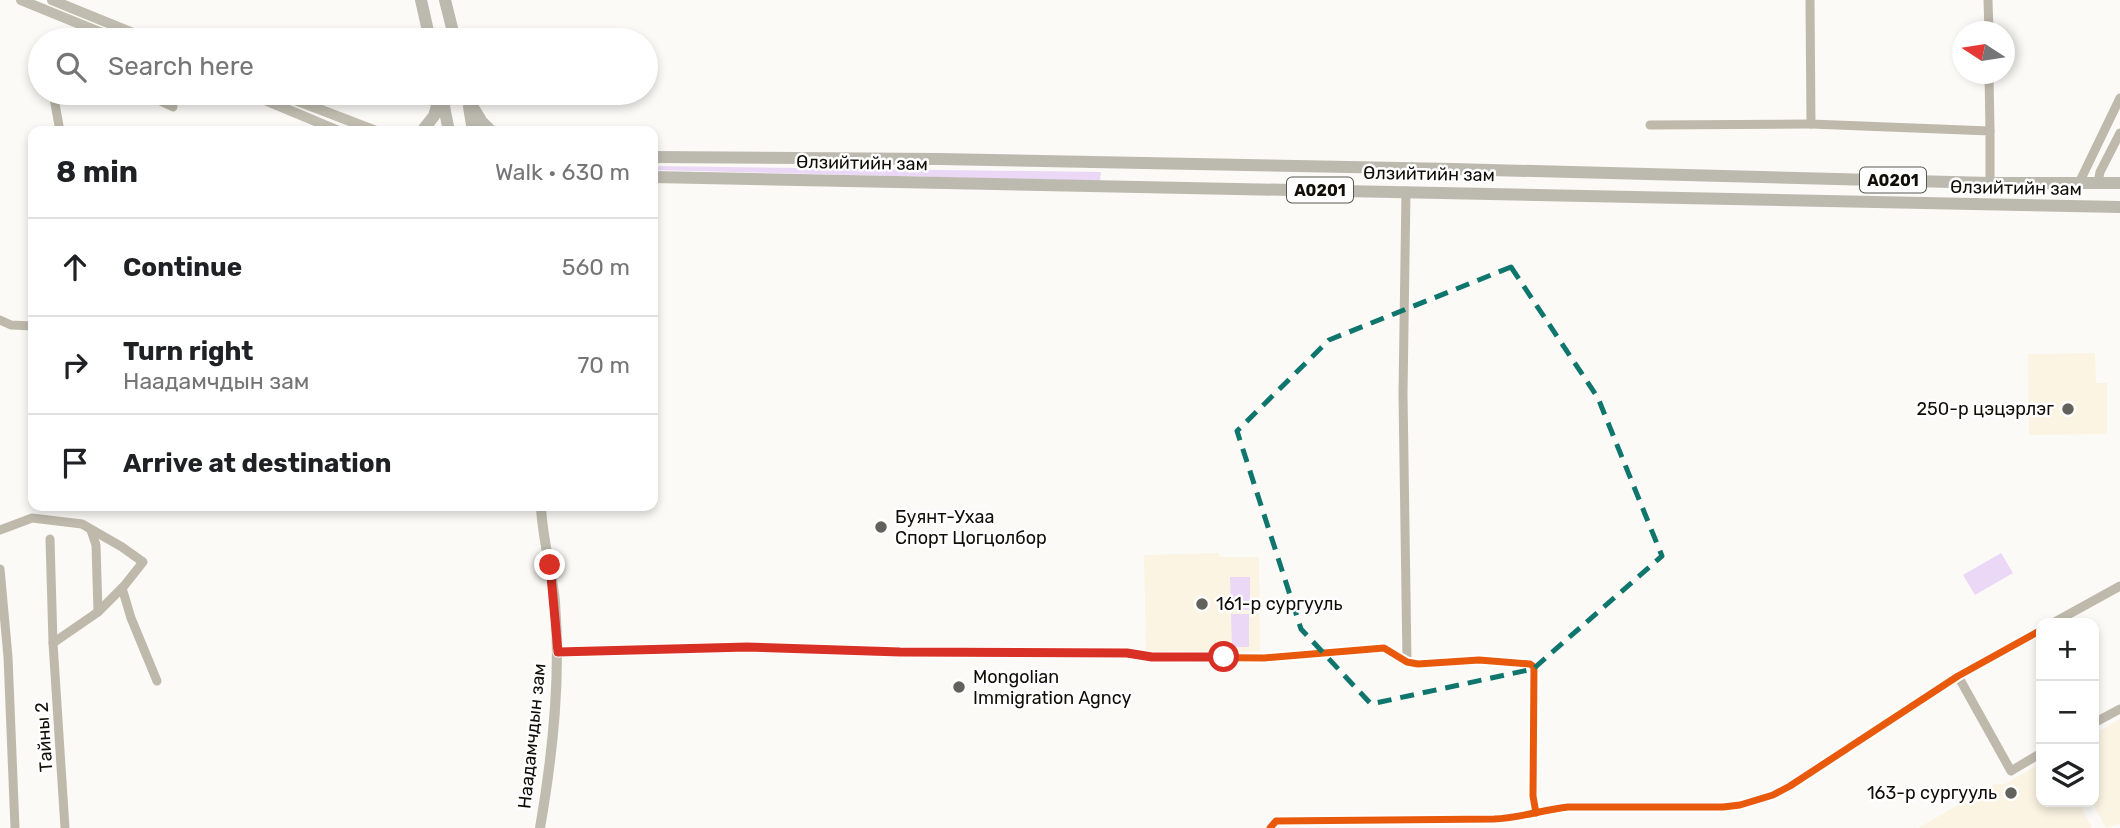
<!DOCTYPE html>
<meta charset="utf-8">
<style>
body{margin:0;font-family:Rubik,sans-serif;background:#f2f2f2;color:#202124}
.controls{position:absolute;right:21px;bottom:21px;display:grid;overflow:hidden;border-radius:14px;box-shadow:0 4px 10px #0003}
.controls button{width:63px;height:63px;display:grid;place-items:center;padding:0;border:0;border-bottom:2px solid #e0e0e0;background:#fff;color:#202124;font:35px sans-serif}
.compass{position:absolute;left:1952px;top:21px;width:63px;height:63px;border-radius:50%;background:#fff;box-shadow:0 4px 10px #0003;rotate:282deg}
.stop{position:absolute;width:21px;height:21px;margin:-16px;border:5px solid #d93025;border-radius:50%;background:#fff}
.stop.end{background:#d93025;border-color:#fff;box-shadow:0 2px 7px #0008}
.list{margin:0;padding:0;list-style:none}
h2{display:flex;justify-content:space-between;align-items:center;height:91px;margin:0;padding:0 28px;font-size:30px}
h2 small{font-size:23px;font-weight:400;color:#757577}
.list li{display:grid;grid-template-columns:46px 1fr auto;gap:21px;align-items:center;box-sizing:border-box;height:98px;padding:0 28px;border-top:2px solid #e0e0e0}
.list b{display:block;font-size:26px;white-space:nowrap}
.list p{margin:0;font-size:23px;white-space:nowrap;color:#757577}
.list em{font-size:23px;font-style:normal;color:#757577}
.icon{flex:none;width:38px;height:38px;fill:none;stroke:currentColor;stroke-width:2;stroke-linecap:round;stroke-linejoin:round}
.map{position:relative;flex:none;width:2120px;height:828px;overflow:hidden}
.search{position:absolute;background:#fff;box-shadow:0 4px 10px #0003;left:28px;top:28px;width:630px;height:77px;display:flex;align-items:center;gap:18px;box-sizing:border-box;padding:0 24px;border-radius:38px;color:#757577;font-size:26px}
.panel{position:absolute;background:#fff;box-shadow:0 4px 10px #0003;left:28px;top:126px;width:630px;height:385px;border-radius:14px}
.map>svg:first-child{display:block}
</style>
<div class="map">
<svg width="2120" height="828" viewBox="0 0 2120 828">
<rect width="100%" height="100%" fill="#fcfaf6"/>
<!-- built -->
<g fill="#fbf4e3">
<polygon points="2095,353 2096,383 2107,383 2107,434 2029,435 2028,354"/>
<polygon points="1218,553 1219,557 1259,557 1260,651 1146,652 1144,555"/>
<polygon points="2120,719 2120,824 2106,828 2092,802 2094,802 2094,734"/>
<polygon points="2041,763 2041,802 2078,802 2092,828 1918,828 1995,784 2005,784"/>
</g>
<!-- green -->
<g fill="#ebd8f7">
<polygon points="653,166 1101,172 1100,181 653,170"/>
<polygon points="2001,553 2013,573 1975,595 1963,575"/>
<polygon points="1230,577 1250,577 1250,610 1231,610"/>
<polygon points="1231,614 1249,614 1249,647 1232,647"/>
</g>
<g fill="none" stroke-linecap="round" stroke-linejoin="round">
<!-- minor -->
<g stroke="#bfb9ac" stroke-width="9">
<polyline points="1810,0 1811,124 1990,131 1990,183"/>
<polyline points="1988,0 1989,32"/>
<polyline points="1989,74 1990,131"/>
<polyline points="53,93 60,131"/>
<polyline points="144,93 173,107"/>
<polyline points="1650,125 1811,124"/>
<polyline points="2079,183 2120,98"/>
<polyline points="2098,183 2100,172 2120,133"/>
<polyline points="1406,191 1403,394 1407,662"/>
<polyline points="0,320 11,325 33,326"/>
<polyline points="0,530 32,518 82,524 122,547 143,562 124,586 98,612 53,643"/>
<polyline points="91,530 96,545 98,612"/>
<polyline points="50,539 53,643 65,828"/>
<polyline points="0,569 8,657 15,828"/>
<polyline points="122,588 131,618 157,681"/>
<polyline points="2053,623 2120,586"/>
<polyline points="558,652 747,647 900,652 1127,653 1152,657 1264,658 1384,648 1407,662 1418,664 1479,660 1530,664 1534,667 1533,796 1536,813"/>
<polyline points="1958,676 2011,771 2041,753"/>
<polyline points="2094,723 2120,709"/>
<path d="M1270,828L1276,821L1494,819C1519,818 1543,810 1568,807H1723L1740,805L1773,795L1790,786L1958,676L2041,630"/>
</g>
<!-- major -->
<g stroke="#c0bdb0" stroke-width="10">
<polyline points="21,0 119,40"/>
<polyline points="52,0 150,40"/>
<polyline points="248,93 339,131"/>
<polyline points="277,93 376,131"/>
<path d="M540,828C553,753 561,678 555,602C552,570 542,538 541,506"/>
</g>
<!-- highway -->
<g stroke="#bcb9af" stroke-width="12">
<polyline points="421,0 430,40"/>
<polyline points="445,0 455,40"/>
<polyline points="442,97 449,131"/>
<polyline points="468,99 482,122 491,131"/>
<polyline points="469,107 473,131"/>
<polyline points="422,131 434,116 441,93"/>
<polyline points="653,157 939,159 1453,169 1990,183 2120,183"/>
<polyline points="653,177 2120,207"/>
</g>
<defs>
<g id="cycleway">
<polyline points="558,652 747,647 900,652 1127,653 1152,657 1264,658 1384,648 1407,662 1418,664 1479,660 1530,664 1534,667 1533,796 1536,813"/>
<path d="M1270,828L1276,821L1494,819C1519,818 1543,810 1568,807H1723L1740,805L1773,795L1790,786L1958,676L2041,630"/>
</g>
</defs>
<!-- cycleway casing -->
<use href="#cycleway" stroke="#fff" stroke-width="11"/>
<!-- cycleway -->
<use href="#cycleway" stroke="#e8590c" stroke-width="7"/>
</g>
<g fill="none" stroke-linecap="round" stroke-linejoin="round">
<!-- route -->
<polyline stroke="#d93025" stroke-width="9" points="550,565 558,652 747,647 900,652 1127,653 1152,657 1224,657"/>
</g>
<!-- marked area -->
<path fill="none" stroke="#0f766e" stroke-width="5" stroke-dasharray="14 9" stroke-linejoin="round" d="M1511,267L1598,398L1662,556L1533,669L1371,704L1301,629L1237,431L1329,340Z"/>
<!-- markers -->
<g fill="#63615b" stroke="#fff" stroke-width="2.5">
<circle cx="2068" cy="409" r="7"/>
<circle cx="881" cy="527" r="7"/>
<circle cx="1202" cy="604" r="7"/>
<circle cx="959" cy="687" r="7"/>
<circle cx="2011" cy="793" r="7"/>
</g>
<g text-anchor="middle" dominant-baseline="central" stroke-width="5" stroke-linejoin="round" paint-order="stroke">
<!-- shield labels -->
<g fill="#fff" stroke="#585651" stroke-width="2">
<rect x="1860" y="167.5" width="66" height="25" rx="5"/>
<rect x="1287" y="177.5" width="66" height="25" rx="5"/>
</g>
<g font-size="16" font-weight="bold" fill="#110e07">
<text x="1893" y="180">A0201</text>
<text x="1320" y="190">A0201</text>
</g>
<!-- street labels -->
<g font-size="18" fill="#110e07" stroke="#fff">
<text transform="translate(862 163) rotate(1)">Өлзийтийн зам</text>
<text transform="translate(1429 174) rotate(1)">Өлзийтийн зам</text>
<text transform="translate(2016 188) rotate(1)">Өлзийтийн зам</text>
<text transform="translate(532 736) rotate(-84)">Наадамчдын зам</text>
<text transform="translate(44 737) rotate(-94)">Тайны 2</text>
</g>
<!-- poi labels -->
<g font-size="18" fill="#110e07" stroke="#fff" text-anchor="start">
<text x="2054" y="409" text-anchor="end">250-р цэцэрлэг</text>
<text x="895" y="517">Буянт-Ухаа<tspan x="895" dy="21">Спорт Цогцолбор</tspan></text>
<text x="1216" y="604">161-р сургууль</text>
<text x="973" y="677">Mongolian<tspan x="973" dy="21">Immigration Agncy</tspan></text>
<text x="1997" y="793" text-anchor="end">163-р сургууль</text>
</g>
</g>
</svg>
<div class="controls">
<button>+</button>
<button>−</button>
<button><svg class="icon" aria-label="layers" viewBox="0 0 24 24"><path d="M12 4l9 5-9 5-9-5zM3 14l9 5 9-5"/></svg></button>
</div>
<svg class="compass" viewBox="-18 -18 36 36"><path d="M0-13l5 13h-10z" fill="#e53935"/><path d="M0 13l5-13h-10z" fill="#757577"/></svg>
<div class="stop" style="left:1224px;top:657px"></div>
<div class="stop end" style="left:550px;top:565px"></div>
<div class="search"><svg class="icon" aria-label="search" viewBox="0 0 24 24"><circle cx="10" cy="10" r="6"/><path d="M15 15l6 6"/></svg>Search here</div>
<section class="panel">
<h2>8 min<small>Walk · 630 m</small></h2>
<ul class="list">
<li><svg class="icon" aria-label="ahead" viewBox="0 0 24 24"><path d="M12 20V5M6 11l6-6 6 6"/></svg><div><b>Continue</b></div><em>560 m</em></li>
<li><svg class="icon" aria-label="right" viewBox="0 0 24 24"><path d="M7 20v-9h11M14 6l5 5-5 5"/></svg><div><b>Turn right</b><p>Наадамчдын зам</p></div><em>70 m</em></li>
<li><svg class="icon" aria-label="arrive" viewBox="0 0 24 24"><path d="M6 21V4h12l-3 4 3 4H6"/></svg><div><b>Arrive at destination</b></div></li>
</ul>
</section>
</div>
